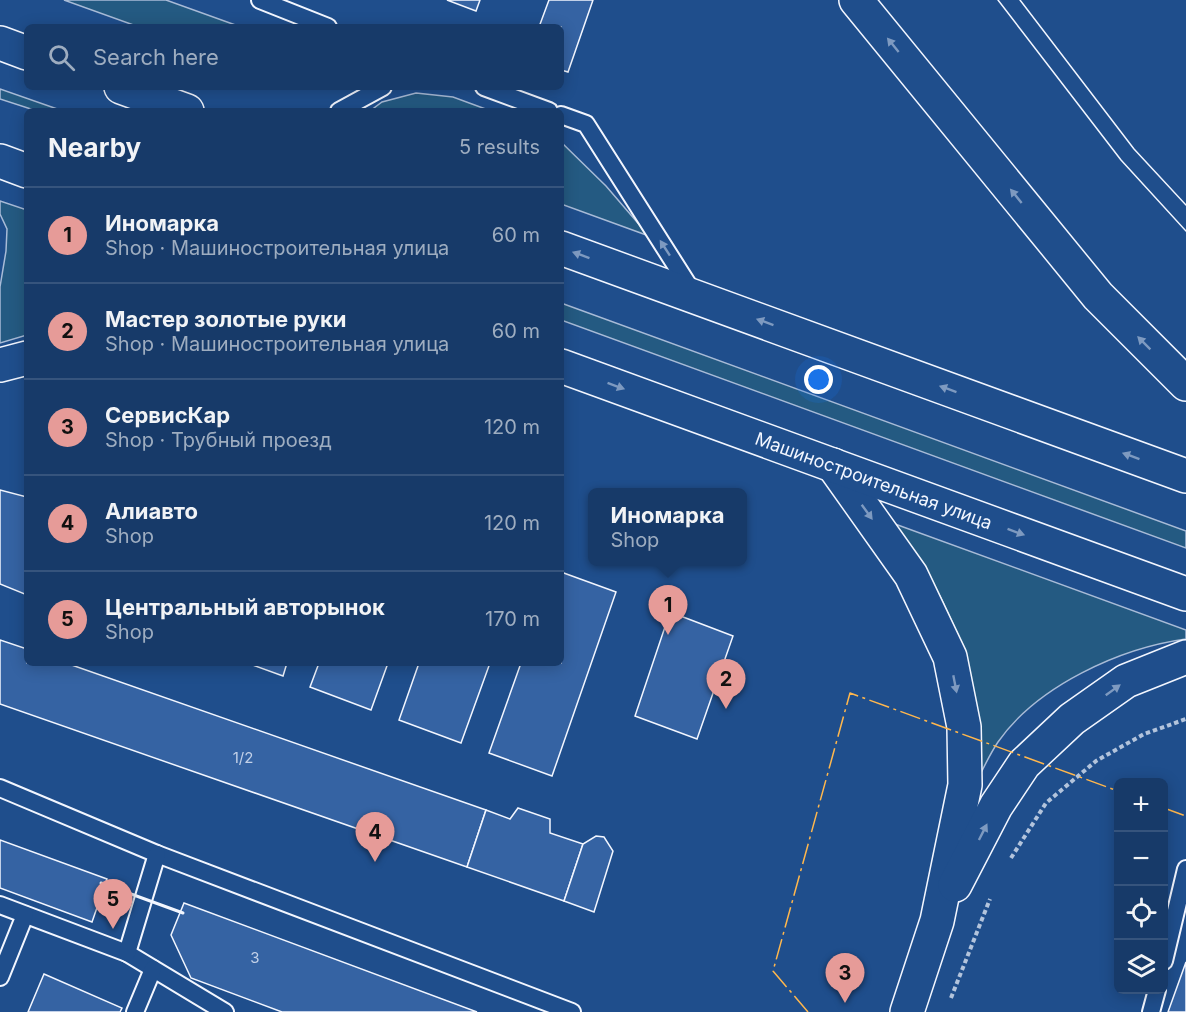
<!DOCTYPE html>
<meta charset="utf-8">
<style>
body{margin:0;font-family:Inter,sans-serif;background:#20416f;color:#f1f3f6}
.controls{position:absolute;right:18px;bottom:18px;display:grid;overflow:hidden;border-radius:9px;box-shadow:0 3px 15px #0003}
.controls button{width:54px;height:54px;display:grid;place-items:center;padding:0;border:0;border-bottom:2px solid #36547d;background:#173a69;color:#f1f3f6;font:30px sans-serif}
.you{position:absolute;left:819px;top:380px;width:21px;height:21px;margin:-15px;border:4px solid #fff;border-radius:50%;background:#1a73e8;box-shadow:0 0 0 9px #1a73e833}
.badge{display:grid;place-items:center;width:39px;height:39px;border-radius:50%;background:#e69b98;color:#111;font-size:20px;font-weight:700}
.pin{position:absolute;translate:-50% -50px;filter:drop-shadow(0 2px 3px #0008)}
.pin::after{content:'';position:absolute;top:32px;width:21px;height:18px;background:inherit;clip-path:polygon(0 0,100% 0,50% 100%)}
.popup{position:absolute;left:588px;top:488px;width:159px;height:78px;box-sizing:border-box;display:grid;place-content:center;border-radius:9px;background:#173a69;filter:drop-shadow(0 2px 4px #0005);font-size:20px;white-space:nowrap;color:#9eadc0}
.popup b{font-size:22px;color:#f1f3f6}
.popup::after{content:'';position:absolute;left:50%;top:100%;margin-left:-12px;border:12px solid transparent;border-top-color:#173a69}
.list{margin:0;padding:0;list-style:none}
h2{display:flex;justify-content:space-between;align-items:center;height:78px;margin:0;padding:0 24px;font-size:26px}
h2 small{font-size:20px;font-weight:400;color:#9eadc0}
.list li{display:grid;grid-template-columns:39px 1fr auto;gap:18px;align-items:center;box-sizing:border-box;height:96px;padding:0 24px;border-top:2px solid #36547d}
.list b{display:block;font-size:22px;white-space:nowrap}
.list p{margin:0;font-size:20px;white-space:nowrap;color:#9eadc0}
.list em{font-size:20px;font-style:normal;color:#9eadc0}
.icon{flex:none;width:33px;height:33px;fill:none;stroke:currentColor;stroke-width:2;stroke-linecap:round;stroke-linejoin:round}
.map{position:relative;flex:none;width:1186px;height:1012px;overflow:hidden}
.search{position:absolute;background:#173a69;box-shadow:0 3px 15px #0003;left:24px;top:24px;width:540px;height:66px;display:flex;align-items:center;gap:15px;box-sizing:border-box;padding:0 21px;border-radius:9px;color:#9eadc0;font-size:22px}
.panel{position:absolute;background:#173a69;box-shadow:0 3px 15px #0003;left:24px;top:108px;width:540px;height:558px;border-radius:9px}
.map>svg:first-child{display:block}
</style>
<div class="map">
<svg width="1186" height="1012" viewBox="0 0 1186 1012">
<rect width="100%" height="100%" fill="#1f4e8c"/>
<!-- green -->
<g fill="#245a82" stroke="#a8bbd7" stroke-width="1.5">
<polygon points="64,0 166,0 241,27 139,27"/>
<polygon points="0,89 63,111 37,111 0,99"/>
<polygon points="416,93 453,97 491,111 370,111 382,102"/>
<polygon points="561,142 606,186 649,236 561,204"/>
<polygon points="0,201 27,210 27,335 0,343 0,287 6,251 7,229 0,214"/>
<polygon points="561,303 1186,531 1186,548 561,320"/>
<path d="M895,524L1186,630V639C1120,648 1037,686 998,742C986,760 978,779 969,799L959,637L940,596Z"/>
</g>
<!-- building -->
<g fill="#3563a3" stroke="#f2f6ff" stroke-width="1.5">
<polygon points="447,0 480,0 476,11"/>
<polygon points="549,0 593,0 568,72 561,70 561,27 539,27"/>
<polygon points="0,490 27,497 27,595 0,584"/>
<polygon points="561,572 616,592 552,776 489,753 521,663 561,663"/>
<polygon points="670,612 733,636 697,739 635,716"/>
<polygon points="0,640 27,649 27,663 66,663 486,810 467,867 0,704"/>
<polygon points="247,663 287,663 283,676"/>
<polygon points="319,663 388,663 371,710 310,687"/>
<polygon points="419,663 490,663 461,743 399,720"/>
<polygon points="518,808 550,819 550,833 583,844 564,901 467,867 486,810 510,819"/>
<polygon points="596,836 604,837 613,851 594,912 564,901 583,844"/>
<polygon points="0,840 107,879 92,922 0,888"/>
<polygon points="184,903 477,1012 282,1012 191,978 171,935"/>
<polygon points="1186,962 1186,1012 1168,1012"/>
<polygon points="44,974 122,1008 120,1012 28,1012"/>
</g>
<g fill="none" stroke-linecap="round" stroke-linejoin="round">
<defs>
<g id="service">
<polyline points="260,0 328,27"/>
<polyline points="484,87 549,111"/>
<polyline points="339,111 383,87"/>
<polyline points="561,115 586,124 694,294"/>
<polyline points="0,788 157,854 572,1012"/>
<polyline points="0,905 127,953 225,1012"/>
<polyline points="127,953 157,854"/>
<polyline points="1164,961 1186,869"/>
<polyline points="0,977 25,915"/>
<polyline points="135,1012 153,969"/>
<polyline points="1151,1012 1157,990"/>
</g>
<g id="tertiary">
<polyline points="833,465 911,575 950,657 964,727 965,785 937,921 907,1012"/>
<polyline points="955,885 996,806 1024,764 1072,719 1126,681 1186,657"/>
</g>
<g id="secondary">
<polyline points="856,0 1098,296 1186,384"/>
<polyline points="0,365 27,358"/>
</g>
<g id="primary">
<polyline points="0,43 27,53"/>
<polyline points="121,87 187,111"/>
<polyline points="0,161 27,171"/>
<polyline points="561,248 1186,476"/>
<path id="s1" d="M561,366L1186,594"/>
</g>
</defs>
<!-- service casing -->
<use href="#service" stroke="#f2f6ff" stroke-width="20"/>
<!-- tertiary casing -->
<use href="#tertiary" stroke="#f2f6ff" stroke-width="36"/>
<!-- secondary casing -->
<use href="#secondary" stroke="#f2f6ff" stroke-width="36"/>
<!-- primary casing -->
<use href="#primary" stroke="#f2f6ff" stroke-width="36"/>
<!-- path -->
<g stroke="#b3c4dc" stroke-width="4" stroke-dasharray="4.5 3" stroke-linecap="butt">
<polyline points="1011,858 1046,803 1096,761 1144,734 1186,719"/>
<polyline points="951,998 990,899"/>
</g>
<!-- service -->
<use href="#service" stroke="#1f4e8c" stroke-width="16"/>
<!-- tertiary -->
<use href="#tertiary" stroke="#1f4e8c" stroke-width="33"/>
<!-- secondary -->
<use href="#secondary" stroke="#1f4e8c" stroke-width="33"/>
<!-- primary -->
<use href="#primary" stroke="#1f4e8c" stroke-width="33"/>
<!-- tram -->
<g stroke="#f2f6ff" stroke-width="1.5">
<polyline points="998,0 1121,160 1186,231"/>
<polyline points="1020,0 1134,149 1186,205"/>
</g>
<!-- wall -->
<polyline stroke="#f2f6ff" stroke-width="3" points="101,883 183,913"/>
<!-- power -->
<g stroke="#ffb74d" stroke-width="1.5" stroke-dasharray="21 4.5 3 4.5" stroke-linecap="butt">
<polyline points="1164,808 1186,816"/>
<polyline points="808,1012 773,971 850,693 1118,791"/>
</g>
</g>
<!-- one-way arrows -->
<defs><path id="oneway-solid" d="M-6-.8H1V-3.2L6.5 0L1 3.2V.8H-6Z" transform="scale(1.5)"/></defs>
<g fill="#7e9ac0">
<use href="#oneway-solid" transform="translate(893 45) rotate(-129)"/>
<use href="#oneway-solid" transform="translate(1016 196) rotate(-129)"/>
<use href="#oneway-solid" transform="translate(665 248) rotate(-123)"/>
<use href="#oneway-solid" transform="translate(581 255) rotate(-160)"/>
<use href="#oneway-solid" transform="translate(765 322) rotate(-160)"/>
<use href="#oneway-solid" transform="translate(1144 343) rotate(-135)"/>
<use href="#oneway-solid" transform="translate(616 386) rotate(20)"/>
<use href="#oneway-solid" transform="translate(948 389) rotate(-160)"/>
<use href="#oneway-solid" transform="translate(1131 456) rotate(-160)"/>
<use href="#oneway-solid" transform="translate(867 512) rotate(54)"/>
<use href="#oneway-solid" transform="translate(1016 532) rotate(20)"/>
<use href="#oneway-solid" transform="translate(955 684) rotate(79)"/>
<use href="#oneway-solid" transform="translate(1113 690) rotate(-36)"/>
<use href="#oneway-solid" transform="translate(983 832) rotate(-63)"/>
</g>
<g text-anchor="middle" dominant-baseline="central" stroke-width="4.5" stroke-linejoin="round" paint-order="stroke">
<!-- number labels -->
<g font-size="15" fill="#c3d1e8">
<text x="243" y="757">1/2</text>
<text x="255" y="957">3</text>
</g>
<!-- street labels -->
<g font-size="18" fill="#f2f6ff" stroke="#1f4e8c">
<text stroke="none"><textPath href="#s1" startOffset="333">Машиностроительная улица</textPath></text>
</g>
</g>
</svg>
<div class="controls">
<button>+</button>
<button>−</button>
<button><svg class="icon" aria-label="locate" viewBox="0 0 24 24"><circle cx="12" cy="12" r="6"/><path d="M12 2v4M12 18v4M2 12h4M18 12h4"/></svg></button>
<button><svg class="icon" aria-label="layers" viewBox="0 0 24 24"><path d="M12 4l9 5-9 5-9-5zM3 14l9 5 9-5"/></svg></button>
</div>
<div class="you"></div>
<div class="pin badge" style="left:668px;top:635px">1</div>
<div class="popup"><b>Иномарка</b>Shop</div>
<div class="pin badge" style="left:726px;top:709px">2</div>
<div class="pin badge" style="left:845px;top:1003px">3</div>
<div class="pin badge" style="left:375px;top:862px">4</div>
<div class="pin badge" style="left:113px;top:929px">5</div>
<div class="search"><svg class="icon" aria-label="search" viewBox="0 0 24 24"><circle cx="10" cy="10" r="6"/><path d="M15 15l6 6"/></svg>Search here</div>
<section class="panel">
<h2>Nearby<small>5 results</small></h2>
<ul class="list">
<li><span class="badge">1</span><div><b>Иномарка</b><p>Shop · Машиностроительная улица</p></div><em>60 m</em></li>
<li><span class="badge">2</span><div><b>Мастер золотые руки</b><p>Shop · Машиностроительная улица</p></div><em>60 m</em></li>
<li><span class="badge">3</span><div><b>СервисКар</b><p>Shop · Трубный проезд</p></div><em>120 m</em></li>
<li><span class="badge">4</span><div><b>Алиавто</b><p>Shop</p></div><em>120 m</em></li>
<li><span class="badge">5</span><div><b>Центральный авторынок</b><p>Shop</p></div><em>170 m</em></li>
</ul>
</section>
</div>
